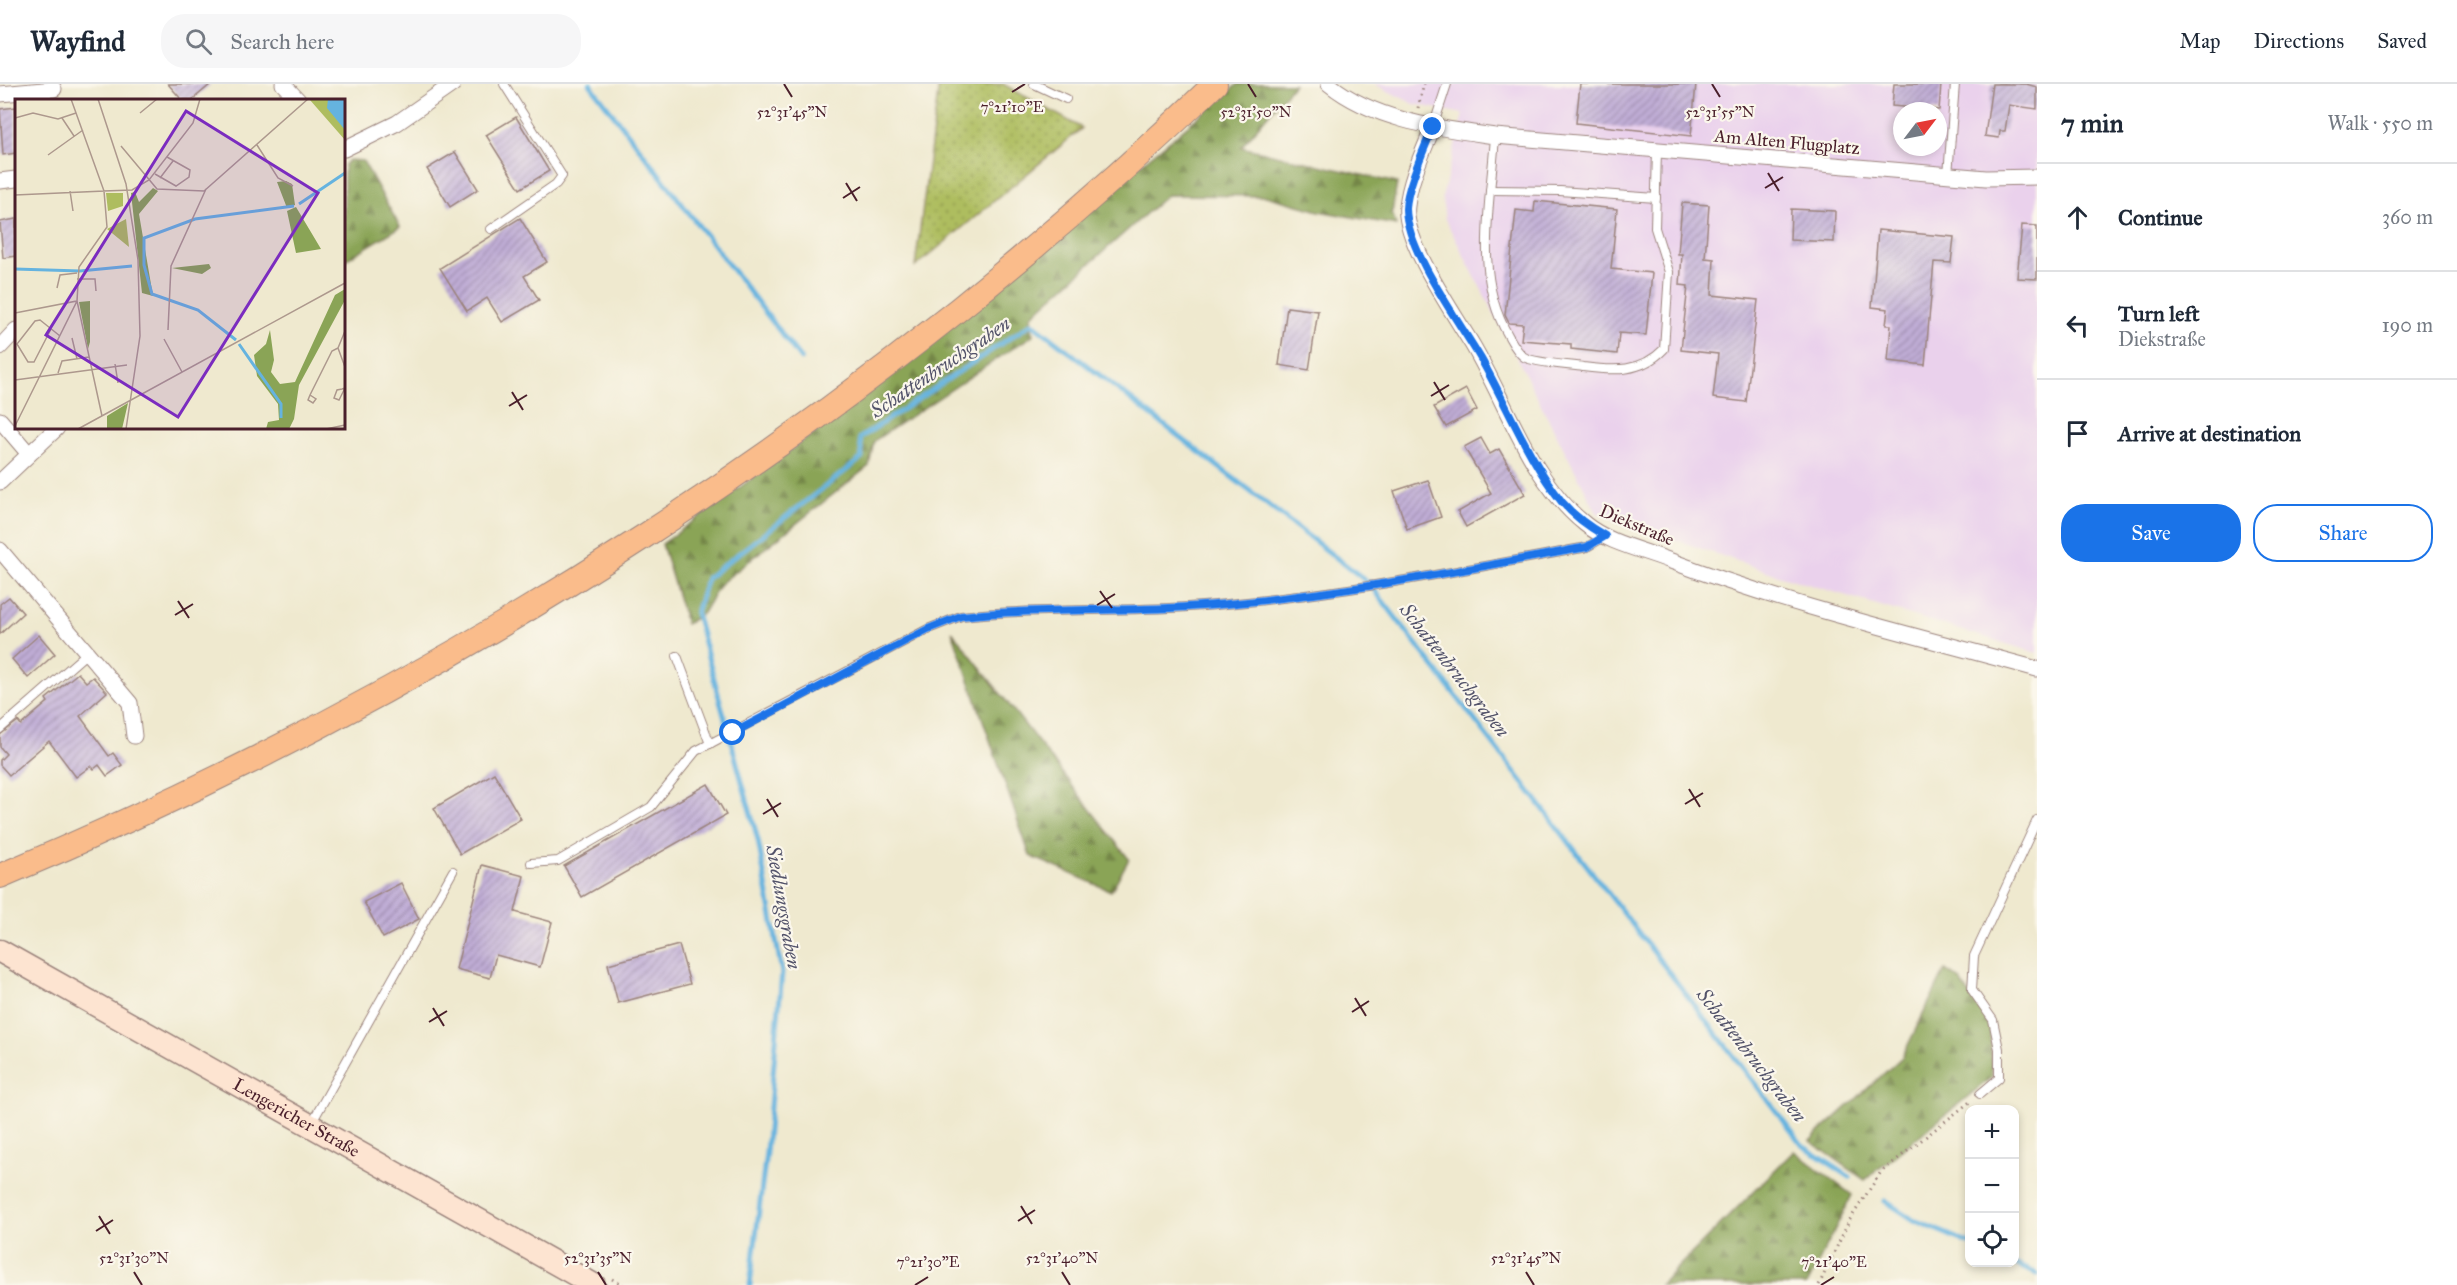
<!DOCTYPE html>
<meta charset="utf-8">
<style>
body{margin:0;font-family:"IM FELL Great Primer",serif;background:#f6f6f7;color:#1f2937}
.controls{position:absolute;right:18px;bottom:18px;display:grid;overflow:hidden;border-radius:12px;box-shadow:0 3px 9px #0003}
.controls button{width:54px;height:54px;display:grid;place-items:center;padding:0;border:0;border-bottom:2px solid #e0e1e3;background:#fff;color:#1f2937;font:30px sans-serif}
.compass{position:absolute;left:1893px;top:18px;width:54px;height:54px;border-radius:50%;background:#fff;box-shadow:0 3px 9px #0003;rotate:58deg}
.stop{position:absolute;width:18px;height:18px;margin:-14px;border:4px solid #1a73e8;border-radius:50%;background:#fff}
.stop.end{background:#1a73e8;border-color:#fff;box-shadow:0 2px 6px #0008}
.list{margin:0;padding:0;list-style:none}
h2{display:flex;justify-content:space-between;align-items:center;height:78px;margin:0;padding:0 24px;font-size:26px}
h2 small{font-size:20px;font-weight:400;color:#747a83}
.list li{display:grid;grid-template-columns:39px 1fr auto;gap:18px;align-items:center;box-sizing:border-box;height:108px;padding:0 24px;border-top:2px solid #e0e1e3}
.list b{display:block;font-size:22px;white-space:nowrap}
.list p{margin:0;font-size:20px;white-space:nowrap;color:#747a83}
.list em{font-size:20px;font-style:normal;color:#747a83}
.actions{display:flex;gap:12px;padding:18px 24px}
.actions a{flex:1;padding:14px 0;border:2px solid #1a73e8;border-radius:24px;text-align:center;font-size:21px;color:#1a73e8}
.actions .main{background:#1a73e8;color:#fff}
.icon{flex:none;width:33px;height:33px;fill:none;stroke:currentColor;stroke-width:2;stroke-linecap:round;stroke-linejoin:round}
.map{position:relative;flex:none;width:2037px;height:1201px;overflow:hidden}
header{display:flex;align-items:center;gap:36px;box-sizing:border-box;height:84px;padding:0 30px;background:#fff;border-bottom:2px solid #e0e1e3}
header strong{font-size:28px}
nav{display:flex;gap:33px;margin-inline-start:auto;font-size:21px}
.search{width:420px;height:54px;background:#f6f6f7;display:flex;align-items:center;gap:15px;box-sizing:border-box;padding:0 21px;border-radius:24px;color:#747a83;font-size:22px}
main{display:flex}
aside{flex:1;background:#fff}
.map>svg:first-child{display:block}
</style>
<header>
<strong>Wayfind</strong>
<div class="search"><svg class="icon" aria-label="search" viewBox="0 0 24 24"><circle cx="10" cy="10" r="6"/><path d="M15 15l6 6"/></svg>Search here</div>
<nav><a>Map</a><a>Directions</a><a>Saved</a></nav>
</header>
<main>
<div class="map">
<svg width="2037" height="1201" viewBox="0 0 2037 1201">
<defs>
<pattern id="grass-dots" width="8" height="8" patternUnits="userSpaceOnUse" patternTransform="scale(1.5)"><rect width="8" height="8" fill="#aebd5f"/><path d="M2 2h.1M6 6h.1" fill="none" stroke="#90994f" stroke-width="1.8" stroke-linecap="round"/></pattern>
<pattern id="forest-firs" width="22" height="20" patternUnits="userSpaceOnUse" patternTransform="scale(1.5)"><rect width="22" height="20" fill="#8aa456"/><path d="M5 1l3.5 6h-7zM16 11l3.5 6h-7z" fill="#738547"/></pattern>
<pattern id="building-hatch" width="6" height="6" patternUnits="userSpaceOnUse" patternTransform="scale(1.5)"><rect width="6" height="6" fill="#c0add6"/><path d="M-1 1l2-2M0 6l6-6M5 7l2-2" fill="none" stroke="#9e8cae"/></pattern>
</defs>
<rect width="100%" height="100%" fill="#fbf7ec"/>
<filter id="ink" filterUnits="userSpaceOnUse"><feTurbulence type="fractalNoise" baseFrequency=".0167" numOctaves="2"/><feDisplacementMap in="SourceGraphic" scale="12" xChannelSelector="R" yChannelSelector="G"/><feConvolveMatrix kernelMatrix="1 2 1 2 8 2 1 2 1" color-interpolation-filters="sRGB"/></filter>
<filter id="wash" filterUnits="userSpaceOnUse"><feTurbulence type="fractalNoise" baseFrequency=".008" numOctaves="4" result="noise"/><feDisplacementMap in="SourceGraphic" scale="24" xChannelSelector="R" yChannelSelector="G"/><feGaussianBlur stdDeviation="1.35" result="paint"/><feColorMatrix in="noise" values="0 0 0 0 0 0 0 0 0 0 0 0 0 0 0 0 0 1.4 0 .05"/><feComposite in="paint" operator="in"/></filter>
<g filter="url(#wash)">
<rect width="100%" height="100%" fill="#efe9cf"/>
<!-- built -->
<path fill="#ead1ec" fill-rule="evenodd" d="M1374,0H2037V569L1784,493L1597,429L1445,135L1442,114L1463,30L1414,20ZM1902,27H1938V63H1902Z"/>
<!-- grass -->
<polygon fill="url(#grass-dots)" stroke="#7c6e45" stroke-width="1.5" points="939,0 1003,0 1082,44 915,183"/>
<!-- forest -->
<g fill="url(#forest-firs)" stroke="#6a6240" stroke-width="1.5">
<polygon points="1238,0 1294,0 1241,63 1397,99 1392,129 1396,141 1319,127 1266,112 1167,111 1031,232 1033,251 874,357 869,382 720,500 703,529 686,540 662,460 825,341"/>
<polygon points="349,76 363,77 400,143 344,177 344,81"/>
<polygon points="952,547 1129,775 1111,807 1030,772"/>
<polygon points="1945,886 1959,895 1990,940 1992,993 1865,1096 1810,1057 1902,973"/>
<polygon points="1794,1067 1852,1111 1807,1201 1660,1201"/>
</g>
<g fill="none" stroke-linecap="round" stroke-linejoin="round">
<!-- stream -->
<g stroke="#65b3df" stroke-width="5">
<polyline points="590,0 801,275"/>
<polyline points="1885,1117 1914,1136 1970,1160"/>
<polyline points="2011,1178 2037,1190"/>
<polyline points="750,1201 766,1068 782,889 758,756 696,529 707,494 862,374 860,354 1032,239 1369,499 1803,1062 1850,1093"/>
</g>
</g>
<g id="blocks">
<!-- building -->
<g fill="url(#building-hatch)">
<polygon points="168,0 211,0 192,16 182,16"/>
<polygon points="1580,0 1696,0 1691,52 1576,39"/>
<polygon points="1894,0 1941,0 1939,26 1892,22"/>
<polygon points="1992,0 2026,0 2037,3 2037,25 2009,21 2005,47 2000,47 1999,54 1985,52"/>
<polygon points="16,23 16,69 3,71 0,25"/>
<polygon points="516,33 549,87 520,105 486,51"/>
<polygon points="455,68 478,105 450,123 427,85"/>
<polygon points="1535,117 1617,125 1611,185 1652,189 1646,251 1619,249 1617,270 1571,265 1571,260 1521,256 1523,240 1509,239 1505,231 1516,126 1534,128"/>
<polygon points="1682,119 1709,121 1705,174 1714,175 1712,211 1758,216 1746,318 1713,314 1718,270 1681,266 1688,202 1680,201 1682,170 1678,170"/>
<polygon points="1791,125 1835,127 1834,158 1790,156"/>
<polygon points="520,134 547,178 524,192 539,216 502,238 487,214 467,227 440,184"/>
<polygon points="16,135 16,172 3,174 0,138"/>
<polygon points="2022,141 2037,142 2037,195 2017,194"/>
<polygon points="1878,146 1954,153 1951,179 1934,178 1925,281 1888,277 1891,241 1886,241 1888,225 1872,223"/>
<polygon points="1287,223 1318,227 1309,286 1279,281"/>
<polygon points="1466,305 1477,326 1446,343 1434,323"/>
<polygon points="1481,354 1490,370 1499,365 1525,410 1466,443 1458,428 1491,409 1464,363"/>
<polygon points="1428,396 1441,433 1407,445 1394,407"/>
<polygon points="9,513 23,529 0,550 0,520"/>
<polygon points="39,551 55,570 28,594 12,575"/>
<polygon points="78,589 86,598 93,593 107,608 80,632 109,672 113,669 122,681 107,692 99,681 94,685 91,682 76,693 49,657 9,691 0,681 0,676 6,670 0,663 0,651 18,637 21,641 48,618 46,615"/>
<polygon points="494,689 521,735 460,770 434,724"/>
<polygon points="708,700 726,731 582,813 564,782"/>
<polygon points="482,781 524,792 515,828 552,838 540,883 496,871 490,894 456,885"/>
<polygon points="401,799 419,835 383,854 364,818"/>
<polygon points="679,861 690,900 618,919 608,880"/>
</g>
</g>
</g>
<g filter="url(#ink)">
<use href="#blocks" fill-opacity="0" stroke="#9c847d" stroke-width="1.5"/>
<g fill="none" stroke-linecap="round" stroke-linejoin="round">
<defs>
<g id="lane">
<polyline points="1034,0 1066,15"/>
<polyline points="1433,43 1447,0"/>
<path d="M1495,52C1491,118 1473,191 1508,251C1512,258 1517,268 1524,273C1534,279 1570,281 1583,283C1614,287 1641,289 1664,265L1669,188L1655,144L1657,66"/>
<polyline points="1948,91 1955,0"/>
<polyline points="1490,106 1560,107 1656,114"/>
<polyline points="491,145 556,100 562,92 504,0"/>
<polyline points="677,572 710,660"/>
<polyline points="0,645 87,569"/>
<path d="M531,779L558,777L651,723L696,667L928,545L961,532C1036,524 1112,528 1188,523C1322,514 1454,488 1587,463L1604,453"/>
<polyline points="1980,1010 1999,994 1999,965 1993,936 1972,906 1974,872 2037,736"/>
<polyline points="311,1040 453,787"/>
</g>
<g id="street">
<polyline points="283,0 298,16"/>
<path d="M1329,0C1375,37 1438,44 1495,52L1986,94L2037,93"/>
<polyline points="0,10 54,5"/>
<path d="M1433,43C1423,68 1410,95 1407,122C1402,155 1454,230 1472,260C1507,319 1530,396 1585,440C1608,459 1643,466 1671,477C1790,522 1914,551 2037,585"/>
<polyline points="344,65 397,39 453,0"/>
<polyline points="0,97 16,95"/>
<polyline points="0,263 16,246"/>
<polyline points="0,336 29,370"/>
<polyline points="0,398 57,344"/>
<polyline points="0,466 130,619 134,652"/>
</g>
<g id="secondary">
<path id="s1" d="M0,867L594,1201"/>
</g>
<path id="primary" d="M0,792C448,605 865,337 1215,0"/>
</defs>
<!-- lane casing -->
<use href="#lane" stroke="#9c847d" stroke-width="10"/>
<!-- street casing -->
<use href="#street" stroke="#9c847d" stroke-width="17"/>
<!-- secondary casing -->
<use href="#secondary" stroke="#9c847d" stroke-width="25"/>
<!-- primary casing -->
<use href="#primary" stroke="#9c847d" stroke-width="26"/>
<!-- path -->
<g stroke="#9c847d" stroke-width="3" stroke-dasharray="1.5 4.5" stroke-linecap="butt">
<polyline points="1418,24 1424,0"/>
<polyline points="612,1195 623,1201"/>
<polyline points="1819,1201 1849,1137 1881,1088 1971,1017"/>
</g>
<!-- lane -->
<use href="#lane" stroke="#fff" stroke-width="8"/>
<!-- street -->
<use href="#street" stroke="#fff" stroke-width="15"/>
<!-- secondary -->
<use href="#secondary" stroke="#fde4d1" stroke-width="22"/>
<!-- primary -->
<use href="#primary" stroke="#fabc8b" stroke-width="24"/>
</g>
</g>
<g fill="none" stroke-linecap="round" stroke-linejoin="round" filter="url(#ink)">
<!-- route -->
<path stroke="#1a73e8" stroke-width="8" d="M733,649L928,545L961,532C1036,524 1112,528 1188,523C1322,514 1454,488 1587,463L1605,452C1589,443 1574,432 1562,418C1528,375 1508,323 1481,275C1459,237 1407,168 1406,125C1406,105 1425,63 1433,43"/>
</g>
<!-- ticks -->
<path fill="none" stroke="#4a1f2b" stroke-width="2" d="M784,0L792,13M1248,0L1256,13M1712,0L1720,13M1012,8L1025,0M1768,89L1779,107M846,99L857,117M1765,104L1783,93M843,114L860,103M1434,298L1445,316M512,308L523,326M1431,312L1449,301M509,322L527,311M1100,507L1112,524M178,517L189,534M1097,521L1115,510M175,531L193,520M1689,705L1700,723M767,715L778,733M1685,720L1703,709M763,730L781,719M1355,914L1366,932M433,924L444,942M1352,928L1369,917M429,938L447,927M1021,1122L1032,1140M99,1132L110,1150M1018,1137L1035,1126M96,1147L113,1136M134,1188L142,1201M598,1188L606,1201M1062,1188L1070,1201M1526,1188L1534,1201M915,1201L928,1193M1821,1201L1834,1193"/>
<g text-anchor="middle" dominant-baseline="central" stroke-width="4.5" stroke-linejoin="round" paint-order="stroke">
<!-- street labels -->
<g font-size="18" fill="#4a1f2b" stroke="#fbf7ec">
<text transform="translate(1787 58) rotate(5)">Am Alten Flugplatz</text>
<text transform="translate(1637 441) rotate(23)">Diekstraße</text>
<text stroke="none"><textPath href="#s1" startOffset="340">Lengericher Straße</textPath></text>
</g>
<!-- water labels -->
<g font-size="20" font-style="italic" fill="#53536a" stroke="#fbf7ec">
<text transform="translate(940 283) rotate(-34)">Schattenbruchgraben</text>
<text transform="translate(1455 586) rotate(52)">Schattenbruchgraben</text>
<text transform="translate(784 823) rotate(80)">Siedlungsgraben</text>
<text transform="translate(1752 971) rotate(52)">Schattenbruchgraben</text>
</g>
</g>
<!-- overview -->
<g transform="translate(15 15)">
<rect width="330" height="330" fill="#efe9cf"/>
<path d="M91,94H108V107L93,112ZM111,120L114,148L92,130Z" fill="#aebd5f"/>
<path d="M271,82L277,85L280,106L272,109L262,83ZM138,89L143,92L124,115L138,197L127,194L116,94L120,93L124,103ZM281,108L306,150L281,154L272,112ZM194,165L196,169L187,175L157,169ZM330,190V201L284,286L279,320L274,330H251L253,323L264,321L263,305L242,277L239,256L251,245L255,231L259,261L256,273L265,285L280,283L320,196ZM75,202V243L73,250L64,203ZM113,304L107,330H92V317Z" fill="#8aa456"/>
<path d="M330,0V41L295,1Z" fill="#aebd5f"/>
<path d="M313,0H330V31L312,9Z" fill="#65b3df"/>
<path fill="none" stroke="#65b3df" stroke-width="3" d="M284,105L330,74M0,170L65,172L117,167M221,241L183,211L137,195L129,166V139L180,120L279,107M224,245L266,305V319"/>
<path fill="none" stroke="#ad988d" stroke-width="1.5" d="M83,0L111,85L123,161L125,237L111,330M125,14L142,0M0,19L18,14L43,20L61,14M47,19L59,37M242,46L263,79L278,87M106,47L142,90L189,92L293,0M33,56L68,31M140,75L161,87L174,78L175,71L152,58M145,79L158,62M55,92L58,112M0,96L89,92L56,0M62,180H80L81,192M42,189L45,176L62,174M0,214L62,202L87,317M36,230L19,263H13L2,245L20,222L25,221L45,237M153,231L156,167L191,90M330,232L323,249L330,268M57,239L62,260M149,240L167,273M100,265L103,284M43,274L47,262L74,258M0,281L112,266M330,289L324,301L319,299L322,291L327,290L330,289M295,296L301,300L298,304L293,301L295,296L317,252L323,249M0,327L62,202L64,168L92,128L89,92L117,91L134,81L178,24L185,0M63,330L330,184M311,330L330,326"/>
<path fill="#7b2cbf" fill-opacity="0.15" stroke="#7b2cbf" stroke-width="3" d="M171,12L303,94L163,318L31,236Z"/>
<rect width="330" height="330" fill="none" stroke="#4a1f2b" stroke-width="3"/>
</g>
<g font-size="15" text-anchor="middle" fill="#4a1f2b" stroke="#fbf7ec" stroke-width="4.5" stroke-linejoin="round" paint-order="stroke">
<text x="1012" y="28">7°21'10"E</text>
<text x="792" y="33">52°31'45"N</text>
<text x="1256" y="33">52°31'50"N</text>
<text x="1720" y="33">52°31'55"N</text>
<text x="134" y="1179">52°31'30"N</text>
<text x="598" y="1179">52°31'35"N</text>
<text x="1062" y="1179">52°31'40"N</text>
<text x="1526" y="1179">52°31'45"N</text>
<text x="928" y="1183">7°21'30"E</text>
<text x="1834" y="1183">7°21'40"E</text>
</g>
</svg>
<div class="controls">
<button>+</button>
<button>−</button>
<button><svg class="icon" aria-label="locate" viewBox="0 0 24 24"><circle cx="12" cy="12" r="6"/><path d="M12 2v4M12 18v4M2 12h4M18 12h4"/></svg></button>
</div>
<svg class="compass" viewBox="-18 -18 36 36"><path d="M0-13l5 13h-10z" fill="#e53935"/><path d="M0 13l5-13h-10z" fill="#747a83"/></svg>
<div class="stop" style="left:733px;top:649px"></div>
<div class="stop end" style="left:1433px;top:43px"></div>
</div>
<aside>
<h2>7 min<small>Walk · 550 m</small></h2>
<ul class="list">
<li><svg class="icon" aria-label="ahead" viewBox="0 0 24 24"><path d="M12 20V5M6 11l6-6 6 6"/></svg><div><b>Continue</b></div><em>360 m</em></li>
<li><svg class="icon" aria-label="left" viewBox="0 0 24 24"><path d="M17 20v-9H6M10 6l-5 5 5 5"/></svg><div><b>Turn left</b><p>Diekstraße</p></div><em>190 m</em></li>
<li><svg class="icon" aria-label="arrive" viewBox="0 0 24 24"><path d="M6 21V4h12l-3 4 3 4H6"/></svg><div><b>Arrive at destination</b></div></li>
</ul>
<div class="actions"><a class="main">Save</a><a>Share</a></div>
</aside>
</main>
